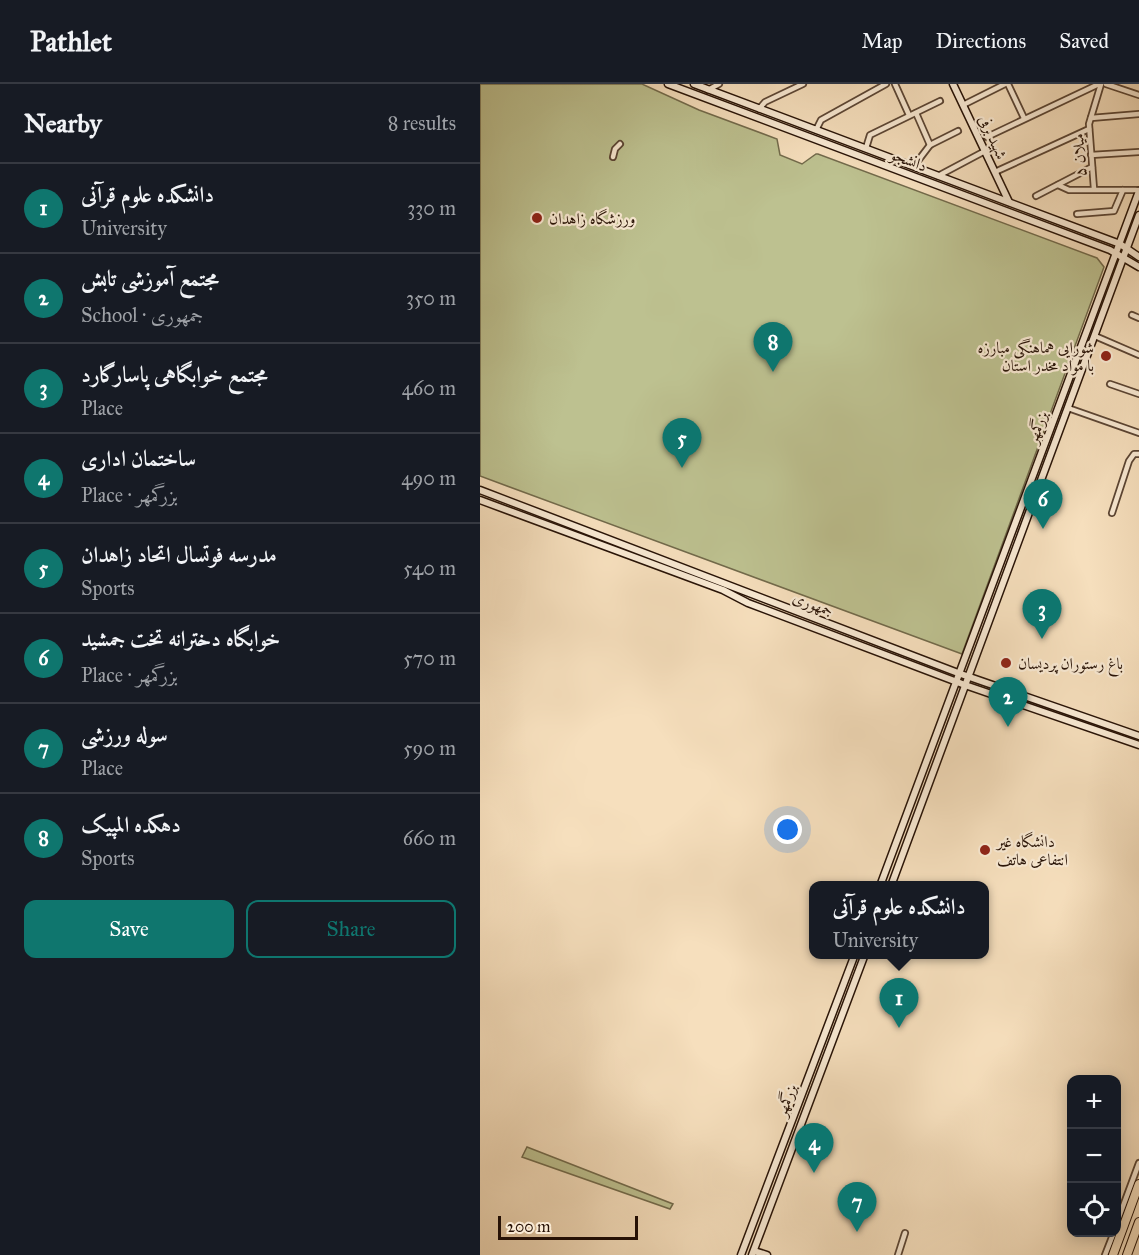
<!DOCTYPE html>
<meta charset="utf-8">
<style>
body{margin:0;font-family:"IM FELL Great Primer",Amiri,serif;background:#242831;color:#f1f3f6}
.controls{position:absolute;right:18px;bottom:18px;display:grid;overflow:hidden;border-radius:12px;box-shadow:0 3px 15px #0003}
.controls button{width:54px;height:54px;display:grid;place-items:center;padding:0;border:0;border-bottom:2px solid #363941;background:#171b24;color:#f1f3f6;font:30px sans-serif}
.scale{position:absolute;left:18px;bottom:15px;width:140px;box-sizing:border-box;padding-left:6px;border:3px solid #271206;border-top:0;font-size:16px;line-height:21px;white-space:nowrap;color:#271206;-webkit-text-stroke:4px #f9ead4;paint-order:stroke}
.you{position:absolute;left:308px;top:746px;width:21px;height:21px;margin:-15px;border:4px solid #fff;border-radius:50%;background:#1a73e8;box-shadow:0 0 0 9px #1a73e833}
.badge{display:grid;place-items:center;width:39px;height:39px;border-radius:50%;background:#0f766e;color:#fff;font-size:20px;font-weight:700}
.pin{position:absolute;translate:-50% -50px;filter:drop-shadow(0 2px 3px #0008)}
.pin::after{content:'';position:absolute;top:32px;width:21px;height:18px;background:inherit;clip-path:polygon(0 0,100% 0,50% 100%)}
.popup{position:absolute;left:329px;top:797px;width:180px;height:78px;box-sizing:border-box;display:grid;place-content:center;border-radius:12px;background:#171b24;filter:drop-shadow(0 2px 4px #0005);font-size:20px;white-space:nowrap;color:#9ea1a6}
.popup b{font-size:22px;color:#f1f3f6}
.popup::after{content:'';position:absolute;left:50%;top:100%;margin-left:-12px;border:12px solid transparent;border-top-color:#171b24}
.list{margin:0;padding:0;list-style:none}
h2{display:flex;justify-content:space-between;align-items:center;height:78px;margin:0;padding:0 24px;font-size:26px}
h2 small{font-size:20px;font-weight:400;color:#9ea1a6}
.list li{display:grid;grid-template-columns:39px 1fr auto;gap:18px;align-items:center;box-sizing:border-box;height:90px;padding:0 24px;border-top:2px solid #363941}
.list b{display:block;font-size:22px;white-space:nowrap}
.list p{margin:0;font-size:20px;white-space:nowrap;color:#9ea1a6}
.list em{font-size:20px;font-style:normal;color:#9ea1a6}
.actions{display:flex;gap:12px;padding:18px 24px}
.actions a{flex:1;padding:14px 0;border:2px solid #0f766e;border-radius:12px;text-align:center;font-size:21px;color:#0f766e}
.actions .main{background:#0f766e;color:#fff}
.icon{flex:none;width:33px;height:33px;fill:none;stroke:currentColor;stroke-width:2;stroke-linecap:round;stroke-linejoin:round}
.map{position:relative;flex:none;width:659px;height:1171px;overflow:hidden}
header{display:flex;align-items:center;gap:36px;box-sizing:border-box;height:84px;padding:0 30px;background:#171b24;border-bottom:2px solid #363941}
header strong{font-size:28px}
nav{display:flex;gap:33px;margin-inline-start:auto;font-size:21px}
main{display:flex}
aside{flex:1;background:#171b24}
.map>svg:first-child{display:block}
</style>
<header>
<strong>Pathlet</strong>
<nav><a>Map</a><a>Directions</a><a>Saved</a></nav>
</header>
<main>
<aside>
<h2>Nearby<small>8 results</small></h2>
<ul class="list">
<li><span class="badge">1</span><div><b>دانشکده علوم قرآنی</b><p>University</p></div><em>330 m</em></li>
<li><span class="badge">2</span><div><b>مجتمع آموزشی تابش</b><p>School · جمهوری</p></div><em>350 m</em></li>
<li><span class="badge">3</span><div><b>مجتمع خوابگاهی پاسارگارد</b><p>Place</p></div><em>460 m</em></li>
<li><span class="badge">4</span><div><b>ساختمان اداری</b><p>Place · بزرگمهر</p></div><em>490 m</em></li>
<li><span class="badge">5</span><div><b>مدرسه فوتسال اتحاد زاهدان</b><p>Sports</p></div><em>540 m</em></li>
<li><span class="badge">6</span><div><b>خوابگاه دخترانه تخت جمشید</b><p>Place · بزرگمهر</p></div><em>570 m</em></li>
<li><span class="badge">7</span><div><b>سوله ورزشی</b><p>Place</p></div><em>590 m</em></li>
<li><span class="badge">8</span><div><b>دهکده المپیک</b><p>Sports</p></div><em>660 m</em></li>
</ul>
<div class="actions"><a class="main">Save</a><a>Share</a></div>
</aside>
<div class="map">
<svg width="659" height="1171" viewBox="0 0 659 1171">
<rect width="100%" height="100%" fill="#f6dfbd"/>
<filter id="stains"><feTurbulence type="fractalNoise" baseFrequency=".00333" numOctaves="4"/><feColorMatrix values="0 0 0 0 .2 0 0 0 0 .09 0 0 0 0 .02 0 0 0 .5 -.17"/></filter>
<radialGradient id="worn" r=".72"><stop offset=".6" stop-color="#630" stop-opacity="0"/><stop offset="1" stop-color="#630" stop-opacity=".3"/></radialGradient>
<!-- green -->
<g fill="#bdc190" stroke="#726a4b" stroke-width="1.5">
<polygon points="0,0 162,0 219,26 297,55 300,71 322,80 336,70 338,70 617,174 624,183 482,570 0,392"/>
<polygon points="47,1063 193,1120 190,1125 42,1073"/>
</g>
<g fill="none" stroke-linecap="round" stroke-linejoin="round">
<defs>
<g id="street">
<polyline points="415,0 429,31"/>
<polyline points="528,0 544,34"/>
<polyline points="626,0 659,11"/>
<polyline points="228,6 239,0"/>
<polyline points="483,21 525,0"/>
<polyline points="279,25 285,18 323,0"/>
<polyline points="436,29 450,61"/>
<polyline points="611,34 659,30"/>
<polyline points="336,46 341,36 406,0"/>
<polyline points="507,53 619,0"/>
<polyline points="386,64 390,51 460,17"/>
<polyline points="611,71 659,68"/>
<polyline points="133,73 135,65 140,60"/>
<polyline points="434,82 450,61 478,47"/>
<polyline points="515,88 609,45"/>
<polyline points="458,92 505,67"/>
<polyline points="578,101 589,106 659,106"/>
<polyline points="614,105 609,40 621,0"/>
<polyline points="556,112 612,83"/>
<polyline points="597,130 634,127 643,106"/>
<polyline points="652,231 659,234"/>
<polyline points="615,252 659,271"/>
<polyline points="630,300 659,310"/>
<polyline points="588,324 659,349"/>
<polyline points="632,429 649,377 654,370 659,370"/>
<polyline points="636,1141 659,1079"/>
<polyline points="418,1171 425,1149"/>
<polyline points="625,1171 634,1148"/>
</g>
<g id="secondary">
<polyline points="188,0 630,166 659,183"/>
<polyline points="214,0 640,160 659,173"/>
<polyline points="473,0 529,118"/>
<polyline points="0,406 478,589 659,652"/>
<polyline points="0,416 243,506 268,519 485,601 659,661"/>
<polyline points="400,802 659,107"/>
<polyline points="411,802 659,131"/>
<polyline points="274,1167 287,1171"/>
<polyline points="261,1171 375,870"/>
<polyline points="272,1171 385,870"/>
</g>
<g id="highway">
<polyline points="633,1171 659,1100"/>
<polyline points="647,1171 659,1138"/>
</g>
</defs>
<!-- street casing -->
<use href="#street" stroke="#5b4534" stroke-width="8"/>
<!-- secondary casing -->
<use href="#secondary" stroke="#271206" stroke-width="9"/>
<!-- highway casing -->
<use href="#highway" stroke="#271206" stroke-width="10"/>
<!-- street -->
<use href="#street" stroke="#f9ead4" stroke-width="4.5"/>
<!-- secondary -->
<use href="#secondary" stroke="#f9ead4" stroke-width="6"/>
<!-- highway -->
<use href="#highway" stroke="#f6dfbd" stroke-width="8"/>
</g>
<!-- markers -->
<g fill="#8f2418" stroke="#f9ead4" stroke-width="2">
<circle cx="57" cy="134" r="6"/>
<circle cx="626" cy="272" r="6"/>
<circle cx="526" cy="579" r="6"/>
<circle cx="505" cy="766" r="6"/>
</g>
<g text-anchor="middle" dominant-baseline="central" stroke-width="4.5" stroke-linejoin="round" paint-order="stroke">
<!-- street labels -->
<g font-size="16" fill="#271206" stroke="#f9ead4">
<text transform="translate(513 53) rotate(65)">شهید برفی</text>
<text transform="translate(599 71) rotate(-94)">میلان ۵</text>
<text transform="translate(429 76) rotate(21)">دانشجو</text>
<text transform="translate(557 343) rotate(-69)">بزرگمهر</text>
<text transform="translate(333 520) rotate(21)">جمهوری</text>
<text transform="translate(306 1016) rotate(-69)">بزرگمهر</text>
</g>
<!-- poi labels -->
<g font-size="16" fill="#271206" stroke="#f9ead4" text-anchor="start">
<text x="69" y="134">ورزشگاه زاهدان</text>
<text x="614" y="263" text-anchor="end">شورایی هماهنگی مبارزه<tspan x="614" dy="18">با مواد مخدر استان</tspan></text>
<text x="538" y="579">باغ رستوران پردیسان</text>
<text x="517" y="757">دانشگاه غیر<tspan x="517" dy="18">انتفاعی هاتف</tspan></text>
</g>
</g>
<rect width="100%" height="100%" filter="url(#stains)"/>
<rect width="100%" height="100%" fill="url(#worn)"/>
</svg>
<div class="controls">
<button>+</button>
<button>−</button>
<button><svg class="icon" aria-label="locate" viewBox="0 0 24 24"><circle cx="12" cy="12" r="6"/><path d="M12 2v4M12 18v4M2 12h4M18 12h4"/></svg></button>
</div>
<div class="scale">200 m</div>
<div class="you"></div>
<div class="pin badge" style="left:419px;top:944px">1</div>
<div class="popup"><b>دانشکده علوم قرآنی</b>University</div>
<div class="pin badge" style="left:528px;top:643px">2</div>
<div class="pin badge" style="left:562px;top:555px">3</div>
<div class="pin badge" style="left:334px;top:1089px">4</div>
<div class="pin badge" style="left:202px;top:384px">5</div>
<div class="pin badge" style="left:563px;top:445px">6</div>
<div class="pin badge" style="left:377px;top:1148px">7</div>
<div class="pin badge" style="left:293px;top:288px">8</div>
</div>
</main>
